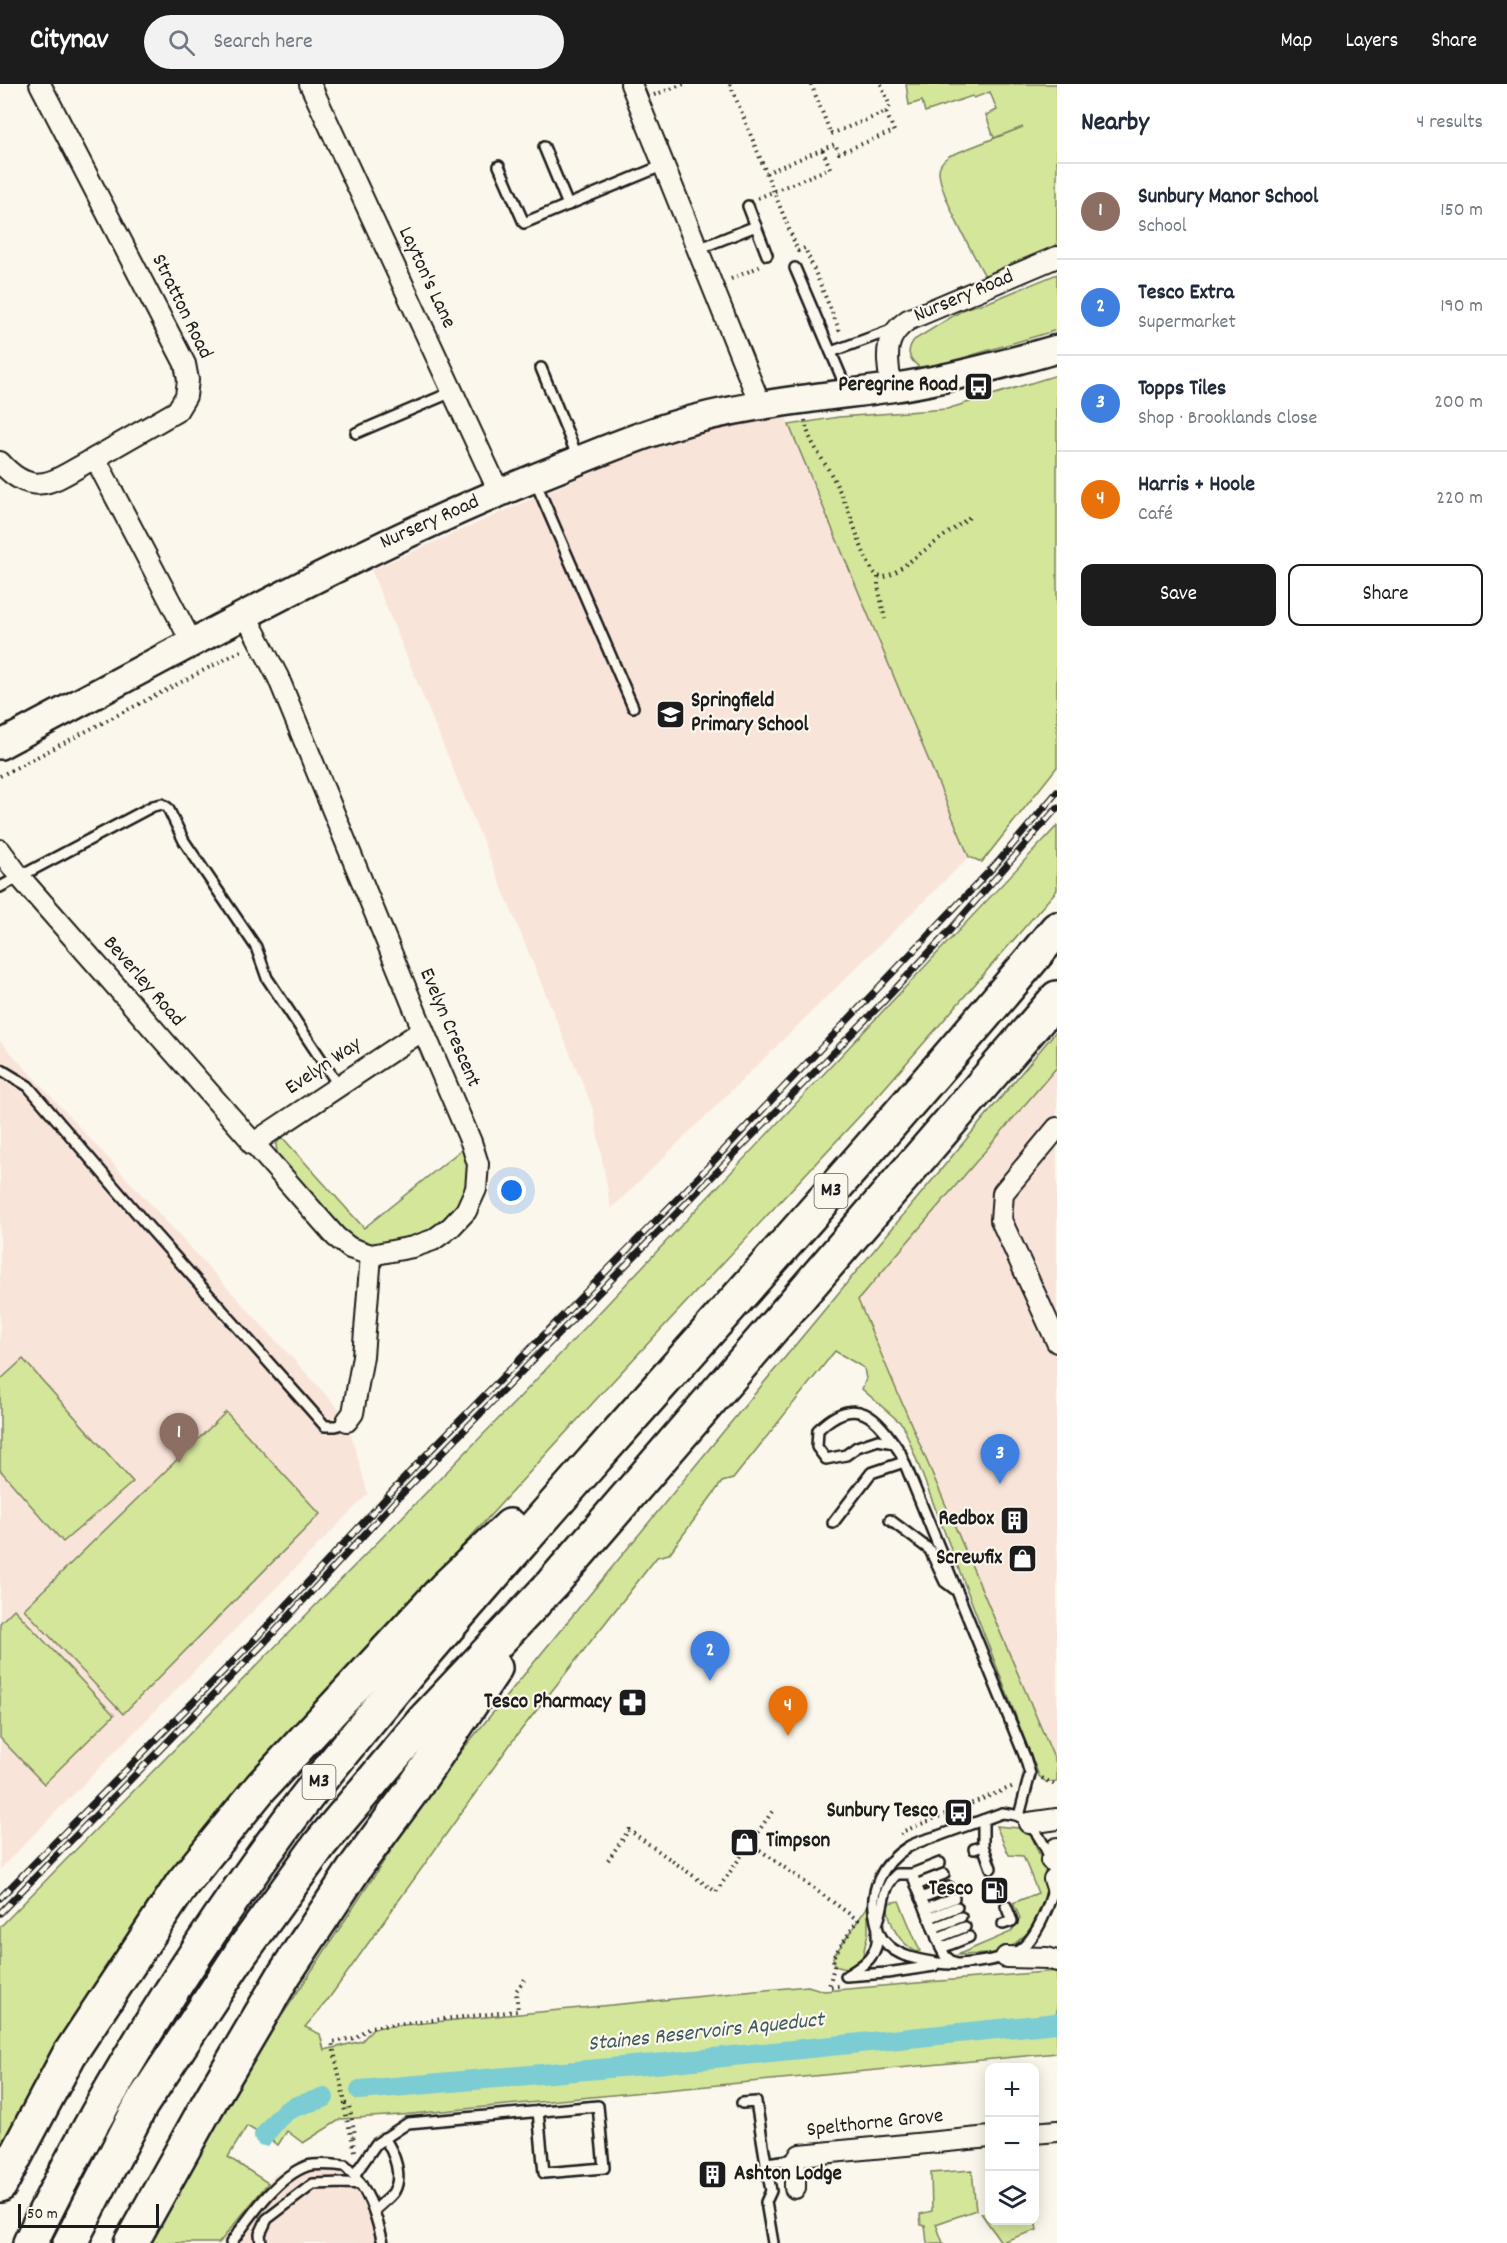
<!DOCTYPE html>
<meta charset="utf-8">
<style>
body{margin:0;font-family:Dekko,sans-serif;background:#f2f2f3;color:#1f2937}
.controls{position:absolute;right:18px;bottom:18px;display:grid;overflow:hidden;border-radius:12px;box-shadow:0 3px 15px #0003}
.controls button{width:54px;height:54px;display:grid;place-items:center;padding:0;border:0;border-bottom:2px solid #e0e1e3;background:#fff;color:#1f2937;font:30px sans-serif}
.scale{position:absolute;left:18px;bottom:15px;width:141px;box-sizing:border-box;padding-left:6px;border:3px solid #1c1c1c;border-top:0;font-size:16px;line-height:21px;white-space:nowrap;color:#1c1c1c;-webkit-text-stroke:4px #fbf7ec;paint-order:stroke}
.you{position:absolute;left:512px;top:1107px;width:21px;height:21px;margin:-15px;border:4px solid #fff;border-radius:50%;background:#1a73e8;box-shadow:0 0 0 9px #1a73e833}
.badge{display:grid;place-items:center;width:39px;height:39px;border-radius:50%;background:#1c1c1c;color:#fff;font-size:20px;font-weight:700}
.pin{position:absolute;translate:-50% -50px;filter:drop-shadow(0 2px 3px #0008)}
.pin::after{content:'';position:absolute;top:32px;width:21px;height:18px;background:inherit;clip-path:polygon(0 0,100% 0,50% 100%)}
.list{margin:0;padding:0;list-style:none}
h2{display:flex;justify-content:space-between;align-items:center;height:78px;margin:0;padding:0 24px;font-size:26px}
h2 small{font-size:20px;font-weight:400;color:#747a83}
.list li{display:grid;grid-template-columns:39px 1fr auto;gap:18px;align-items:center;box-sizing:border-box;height:96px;padding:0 24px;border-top:2px solid #e0e1e3}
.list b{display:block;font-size:22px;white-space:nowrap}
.list p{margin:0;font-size:20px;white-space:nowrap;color:#747a83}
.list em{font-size:20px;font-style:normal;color:#747a83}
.actions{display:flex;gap:12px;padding:18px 24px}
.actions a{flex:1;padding:14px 0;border:2px solid #1c1c1c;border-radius:12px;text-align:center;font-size:21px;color:#1c1c1c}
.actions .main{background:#1c1c1c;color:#fff}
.icon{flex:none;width:33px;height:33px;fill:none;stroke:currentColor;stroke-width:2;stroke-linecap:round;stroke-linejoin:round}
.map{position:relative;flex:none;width:1057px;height:2159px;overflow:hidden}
header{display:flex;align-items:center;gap:36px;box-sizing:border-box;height:84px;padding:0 30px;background:#1c1c1c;color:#fff}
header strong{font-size:28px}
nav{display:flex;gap:33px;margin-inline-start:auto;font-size:21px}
.search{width:420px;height:54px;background:#f2f2f3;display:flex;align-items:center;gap:15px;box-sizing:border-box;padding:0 21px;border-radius:33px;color:#747a83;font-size:22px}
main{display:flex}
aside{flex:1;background:#fff}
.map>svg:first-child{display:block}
</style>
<header>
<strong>Citynav</strong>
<div class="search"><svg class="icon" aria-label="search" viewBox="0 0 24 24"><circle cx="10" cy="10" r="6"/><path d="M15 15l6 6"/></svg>Search here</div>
<nav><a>Map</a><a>Layers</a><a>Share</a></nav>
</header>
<main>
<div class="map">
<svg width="1057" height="2159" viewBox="0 0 1057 2159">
<rect width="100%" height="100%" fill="#fbf7ec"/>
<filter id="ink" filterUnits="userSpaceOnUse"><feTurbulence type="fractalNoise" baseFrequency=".0167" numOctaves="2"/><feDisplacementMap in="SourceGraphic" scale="12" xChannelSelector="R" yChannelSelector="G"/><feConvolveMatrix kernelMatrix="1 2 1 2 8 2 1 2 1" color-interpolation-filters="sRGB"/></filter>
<g filter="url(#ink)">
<!-- built -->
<g fill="#f9e4da">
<polygon points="786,333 969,773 611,1125 593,1025 371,486 622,375 703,348 752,337"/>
<polygon points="0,957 342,1328 347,1337 368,1410 0,1785"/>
<polygon points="1057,983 1057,1681 858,1216"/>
<polygon points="333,2074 352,2076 380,2140 383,2159 219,2159 274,2091 311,2076"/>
</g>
<!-- green -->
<g fill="#d4e69a" stroke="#78815b" stroke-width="1.5">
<path d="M906,0H1057V166L987,196C975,173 939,110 939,87C939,80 943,76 949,72L1023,43L994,54L986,31L997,26L990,8L974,14L972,12L925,28L922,17L909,21Z"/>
<path d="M1057,190V246L942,280L919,283C908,274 906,267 914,256L966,224L989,218Z"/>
<polygon points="1057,291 1057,683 982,778 969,773 789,341 839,333 947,325"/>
<polygon points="1057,742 1057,806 869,1022 612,1298 205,1744 147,1823 59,1955 0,2069 0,1843 517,1316"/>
<polygon points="1057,946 1057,983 858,1216 1057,1681 1057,1698 1046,1698 1039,1692 903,1341 862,1305 866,1295 864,1284 835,1267 733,1395 722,1398 669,1470 657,1473 514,1655 327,1917 305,1943 320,1950 324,1966 362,1957 373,1944 808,1902 824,1907 1057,1887 1057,1969 401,2031 341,2035 303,2059 287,2047 278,2061 247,2042 228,2073 268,2099 219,2159 149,2159 262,1962 436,1698 723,1348"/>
<polygon points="282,1053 364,1144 471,1058 478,1080 451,1143 371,1171 343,1149 277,1070 276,1060"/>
<polygon points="23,1275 133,1398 63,1458 0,1386 0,1296"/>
<polygon points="226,1328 320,1430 123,1630 24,1525"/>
<polygon points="14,1525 114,1631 44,1700 0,1654 0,1539"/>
<polygon points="996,1742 1019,1744 1032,1753 1049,1794 1045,1820 1035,1842 1010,1864 992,1870 957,1871 1011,1848 1020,1834 1013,1819 1038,1809 1023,1772 1009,1771"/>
<path d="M899,1817L920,1867L916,1868C897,1856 890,1842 887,1819Z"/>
<polygon points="868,1822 868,1849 862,1875 846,1885 834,1882 833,1873"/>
<polygon points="972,2086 976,2126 936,2140 943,2159 927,2159 925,2141 921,2141 920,2130 932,2127 931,2089"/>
<polygon points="989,2128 990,2136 1034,2136 1035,2135 1037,2146 1001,2158 981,2129"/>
</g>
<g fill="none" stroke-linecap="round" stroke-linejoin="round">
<!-- canal -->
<g stroke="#7bccd3" stroke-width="20">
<polyline points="360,2006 655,1980 1057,1939"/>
<path d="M264,2052C286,2022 289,2024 324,2014"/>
</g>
<defs>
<g id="lane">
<polyline points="544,63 568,121"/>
<polyline points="499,82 524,139 664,81"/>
<polyline points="748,122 767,171"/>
<polyline points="698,165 756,142"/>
<polyline points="795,184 847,306"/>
<polyline points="831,268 894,245"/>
<polyline points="541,284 578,374"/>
<polyline points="356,349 452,308"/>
<polyline points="535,397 633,623"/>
<polyline points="0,803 153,722 162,720 168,724 184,757 256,863 267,894 339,1002"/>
<polyline points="0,985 28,1002 146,1140 325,1342 336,1342 347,1337"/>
<path d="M894,1359L878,1356L857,1363L846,1371L826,1375L817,1363L818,1346C856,1309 876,1332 900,1368L1025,1673L1030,1690L1019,1732"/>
<polyline points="890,1436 930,1466 945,1498 957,1507"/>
<polyline points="833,1439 871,1389 904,1378"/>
<path d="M1002,1729C1008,1730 1015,1730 1020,1733C1036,1741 1055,1777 1054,1795C1053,1816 1037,1855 1018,1867C1002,1877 958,1882 938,1879C919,1876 897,1873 884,1857C878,1850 878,1845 876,1837C868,1807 882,1779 908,1763C916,1758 928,1755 938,1752C959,1744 981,1737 1002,1729Z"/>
<polyline points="983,1762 991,1784"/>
<polyline points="974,1765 983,1762 983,1736"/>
<polyline points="912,1790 941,1864 945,1872 955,1880"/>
<polyline points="916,1801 944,1790"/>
<polyline points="921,1814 949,1803"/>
<polyline points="926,1825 954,1814"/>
<polyline points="929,1834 957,1823"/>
<path d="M877,1840C885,1822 881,1804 897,1790H912L940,1779"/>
<polyline points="1003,1840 1012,1837 1006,1822"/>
<polyline points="933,1844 961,1833"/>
<path d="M877,1849C880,1871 863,1882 846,1892L887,1889L934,1882"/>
<polyline points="937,1854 965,1843"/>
<polyline points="941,1864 969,1853"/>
<polyline points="742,2019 756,2018 766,2079"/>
<polyline points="355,2090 376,2060 408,2039 598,2022 604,2084 544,2089 538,2027"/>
<path d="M375,2126C380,2121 388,2115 393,2109C404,2093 394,2068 384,2054"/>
<path d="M231,2159C250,2133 276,2093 307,2082C318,2079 334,2081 345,2082C368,2102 376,2130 383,2159"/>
<polyline points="261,2159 260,2150 267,2135 313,2100 344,2099 361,2100"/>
<polyline points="773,2159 766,2118 771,2107 766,2079 797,2075"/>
</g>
<g id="street">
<polyline points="40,0 185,280 188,296 186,312 177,327 95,374 192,559"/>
<polyline points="310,0 499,408"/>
<polyline points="631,0 760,320"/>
<path d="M891,304C888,274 881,255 908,236L1057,173"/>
<path d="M0,378C35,418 57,394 95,374"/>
<polyline points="0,766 19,792 336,1153 350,1164 371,1171 413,1163 433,1156 451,1143 466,1127 476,1105 478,1080 471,1058 423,946 278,593 246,532"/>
<polyline points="1057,1044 1003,1109 1001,1136 1057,1258"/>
<polyline points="252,1060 423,946"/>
<polyline points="347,1337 353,1329 363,1272 371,1171"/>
<polyline points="1029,1739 1057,1735"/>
<polyline points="1051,1776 1057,1764"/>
<polyline points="1054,1795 1057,1804"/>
<polyline points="1006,1873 1047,1874 1057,1877"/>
<polyline points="1034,2049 1057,2047"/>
<polyline points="795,2104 795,2079 800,2071 990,2053"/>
</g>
<path id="secondary" d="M0,661C175,569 348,470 532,395C578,377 623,357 671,342C742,320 816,314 890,304C946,296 1002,281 1057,265"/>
<g id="highway">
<polyline points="0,2101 69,1971 182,1800 261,1703 446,1503 510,1442"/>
<path d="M30,2159C100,2013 188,1874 284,1743C318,1696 357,1651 394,1606C459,1529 526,1453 593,1377C749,1201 906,1026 1057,845"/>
<polyline points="70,2159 141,2021 241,1869 320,1760 424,1636 552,1500 1057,914"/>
<polyline points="131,2159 207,2022 284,1891 357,1781 411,1708 495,1584"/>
</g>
</defs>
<!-- lane casing -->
<use href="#lane" stroke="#1c1c1c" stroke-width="14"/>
<!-- street casing -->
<use href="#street" stroke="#1c1c1c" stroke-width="24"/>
<!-- secondary casing -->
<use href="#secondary" stroke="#1c1c1c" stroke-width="32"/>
<!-- highway casing -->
<use href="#highway" stroke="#1c1c1c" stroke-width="38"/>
<!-- path -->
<g stroke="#1c1c1c" stroke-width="4" stroke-dasharray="1.5 4.5" stroke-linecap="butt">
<polyline points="730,0 798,167 805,164 841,250"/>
<polyline points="881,0 890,22 886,28"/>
<polyline points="654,11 684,0"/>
<polyline points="766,89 835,60 839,69 894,47 886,28 831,50 811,0"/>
<polyline points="758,114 830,84 822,65"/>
<polyline points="731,195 761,182"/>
<path d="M805,336C808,358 823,374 833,394C839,405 844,416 849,428C854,441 867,485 877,491C883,495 888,492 894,489L971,432"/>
<polyline points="878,493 878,502 885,535"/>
<polyline points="0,692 243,566"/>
<polyline points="1042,1694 1057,1702"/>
<polyline points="901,1751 904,1747 1014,1702"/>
<polyline points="750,1759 858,1836 833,1873 834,1882 829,1903 839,1902"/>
<polyline points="608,1776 629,1746 716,1808 774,1725"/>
<polyline points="345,2019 349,2022 355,2050 353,2054"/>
<polyline points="355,2067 344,2023 345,2019 332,1958 355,1954 369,1943 518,1927 516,1907 525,1895"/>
</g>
<!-- lane -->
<use href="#lane" stroke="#fbf7ec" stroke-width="9"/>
<!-- street -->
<use href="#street" stroke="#fbf7ec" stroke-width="20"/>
<!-- secondary -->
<use href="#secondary" stroke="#fbf7ec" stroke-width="27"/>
<!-- highway -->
<use href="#highway" stroke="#fbf7ec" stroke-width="33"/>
<defs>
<g id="rail">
<polyline points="0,1814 258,1552 422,1375 686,1106 998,778 1057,708"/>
<polyline points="0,1829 266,1557 398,1414 884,917 951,845 1057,724"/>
</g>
</defs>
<!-- rail casing -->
<use href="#rail" stroke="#1c1c1c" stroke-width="7"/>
<!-- rail -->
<use href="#rail" stroke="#fbf7ec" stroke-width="4.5" stroke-dasharray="14" stroke-linecap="butt"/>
</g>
</g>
<!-- icons -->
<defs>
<symbol id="bus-square" viewBox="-11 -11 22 22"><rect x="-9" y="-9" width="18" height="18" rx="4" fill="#1c1c1c" stroke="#fbf7ec"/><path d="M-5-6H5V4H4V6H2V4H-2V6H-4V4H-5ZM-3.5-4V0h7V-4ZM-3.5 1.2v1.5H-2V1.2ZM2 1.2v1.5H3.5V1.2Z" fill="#fff"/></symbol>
<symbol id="school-square" viewBox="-11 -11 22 22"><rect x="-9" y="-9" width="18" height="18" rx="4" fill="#1c1c1c" stroke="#fbf7ec"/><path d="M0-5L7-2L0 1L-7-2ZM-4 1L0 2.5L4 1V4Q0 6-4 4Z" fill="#fff"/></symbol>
<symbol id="building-square" viewBox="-11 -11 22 22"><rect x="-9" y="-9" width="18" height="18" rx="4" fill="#1c1c1c" stroke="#fbf7ec"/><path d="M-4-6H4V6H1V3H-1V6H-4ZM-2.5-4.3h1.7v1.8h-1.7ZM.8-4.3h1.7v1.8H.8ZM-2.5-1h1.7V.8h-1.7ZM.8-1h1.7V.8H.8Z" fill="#fff"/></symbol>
<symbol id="shop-square" viewBox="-11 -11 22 22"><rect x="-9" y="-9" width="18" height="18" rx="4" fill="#1c1c1c" stroke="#fbf7ec"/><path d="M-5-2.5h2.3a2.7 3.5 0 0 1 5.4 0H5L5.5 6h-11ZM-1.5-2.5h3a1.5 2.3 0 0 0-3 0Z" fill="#fff"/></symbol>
<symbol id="pharmacy-square" viewBox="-11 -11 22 22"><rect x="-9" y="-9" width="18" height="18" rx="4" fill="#1c1c1c" stroke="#fbf7ec"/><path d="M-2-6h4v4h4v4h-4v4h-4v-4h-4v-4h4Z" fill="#fff"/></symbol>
<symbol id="fuel-square" viewBox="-11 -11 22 22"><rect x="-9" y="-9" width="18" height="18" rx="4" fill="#1c1c1c" stroke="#fbf7ec"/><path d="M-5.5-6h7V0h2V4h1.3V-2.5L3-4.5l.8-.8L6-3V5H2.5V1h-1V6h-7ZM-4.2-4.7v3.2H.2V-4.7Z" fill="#fff"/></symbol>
</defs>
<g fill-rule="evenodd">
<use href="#bus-square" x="962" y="286" width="33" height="33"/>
<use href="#school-square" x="654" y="614" width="33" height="33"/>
<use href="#building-square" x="998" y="1420" width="33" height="33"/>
<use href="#shop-square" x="1006" y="1458" width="33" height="33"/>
<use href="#pharmacy-square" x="616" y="1602" width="33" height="33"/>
<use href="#bus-square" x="942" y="1712" width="33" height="33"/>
<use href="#shop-square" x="728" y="1742" width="33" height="33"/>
<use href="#fuel-square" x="978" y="1790" width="33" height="33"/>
<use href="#building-square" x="696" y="2074" width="33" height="33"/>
</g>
<g text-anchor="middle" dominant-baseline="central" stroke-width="4.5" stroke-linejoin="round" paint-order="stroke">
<!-- shield labels -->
<g fill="#fbf7ec" stroke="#5f5e5a" stroke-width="1.5">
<rect x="814.5" y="1090" width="33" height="34" rx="4.5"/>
<rect x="302.5" y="1681" width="33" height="34" rx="4.5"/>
</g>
<g font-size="20" font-weight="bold" fill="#1c1c1c">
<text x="831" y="1107">M3</text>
<text x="319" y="1698">M3</text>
</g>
<!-- street labels -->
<g font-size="21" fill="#1c1c1c" stroke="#fbf7ec">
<text transform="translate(426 194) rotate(65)">Layton's Lane</text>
<text transform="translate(964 213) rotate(-23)">Nursery Road</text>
<text transform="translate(181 223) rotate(64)">Stratton Road</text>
<text transform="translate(430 439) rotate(-24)">Nursery Road</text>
<text transform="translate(143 898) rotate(49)">Beverley Road</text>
<text transform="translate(449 944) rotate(67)">Evelyn Crescent</text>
<text transform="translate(324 983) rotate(-34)">Evelyn Way</text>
<text transform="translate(875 2040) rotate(-6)">Spelthorne Grove</text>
</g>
<!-- poi labels -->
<g font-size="21" font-weight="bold" fill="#1c1c1c" stroke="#fbf7ec" text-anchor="end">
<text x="958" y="302">Peregrine Road</text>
<text x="691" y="618" text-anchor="start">Springfield<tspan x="691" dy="24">Primary School</tspan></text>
<text x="994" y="1436">Redbox</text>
<text x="1002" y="1475">Screwfix</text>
<text x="611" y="1619">Tesco Pharmacy</text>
<text x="938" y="1728">Sunbury Tesco</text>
<text x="766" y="1758" text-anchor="start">Timpson</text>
<text x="973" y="1806">Tesco</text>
<text x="734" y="2091" text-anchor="start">Ashton Lodge</text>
</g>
<!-- water labels -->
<g font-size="22" font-style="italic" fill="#3d5a5c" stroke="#fbf7ec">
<text transform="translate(706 1949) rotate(-6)">Staines Reservoirs Aqueduct</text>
</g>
</g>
</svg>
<div class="controls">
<button>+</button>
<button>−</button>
<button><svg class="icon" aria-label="layers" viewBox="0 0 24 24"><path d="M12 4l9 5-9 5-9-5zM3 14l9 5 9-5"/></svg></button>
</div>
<div class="scale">50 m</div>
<div class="you"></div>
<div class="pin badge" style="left:179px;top:1379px;background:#8d6e63">1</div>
<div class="pin badge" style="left:710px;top:1597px;background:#3f7fe0">2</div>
<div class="pin badge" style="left:1000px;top:1400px;background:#3f7fe0">3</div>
<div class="pin badge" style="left:788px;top:1652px;background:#e8710a">4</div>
</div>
<aside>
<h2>Nearby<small>4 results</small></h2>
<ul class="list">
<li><span class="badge" style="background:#8d6e63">1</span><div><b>Sunbury Manor School</b><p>School</p></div><em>150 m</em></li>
<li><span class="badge" style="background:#3f7fe0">2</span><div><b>Tesco Extra</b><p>Supermarket</p></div><em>190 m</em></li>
<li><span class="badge" style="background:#3f7fe0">3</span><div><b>Topps Tiles</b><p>Shop · Brooklands Close</p></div><em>200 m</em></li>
<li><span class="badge" style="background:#e8710a">4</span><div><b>Harris + Hoole</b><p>Café</p></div><em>220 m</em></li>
</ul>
<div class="actions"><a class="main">Save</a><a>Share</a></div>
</aside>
</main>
